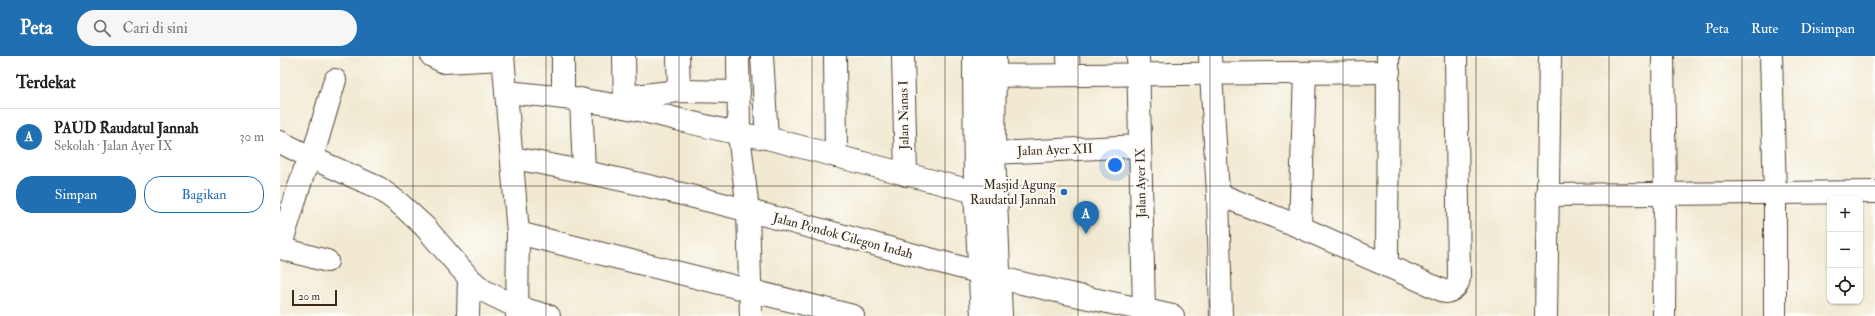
<!DOCTYPE html>
<html lang="id">
<meta charset="utf-8">
<style>
body{margin:0;font-family:"IM FELL Double Pica",serif;background:#f6f6f6;color:#202124}
.controls{position:absolute;right:12px;bottom:12px;display:grid;overflow:hidden;border-radius:8px;box-shadow:0 1px 3px #0004}
.controls button{width:36px;height:36px;display:grid;place-items:center;padding:0;border:0;border-bottom:1px solid #e0e0e0;background:#fff;color:#202124;font:20px sans-serif}
.scale{position:absolute;left:12px;bottom:10px;width:45px;box-sizing:border-box;padding-left:4px;border:2px solid #3b2a1e;border-top:0;font-size:11px;line-height:14px;white-space:nowrap;color:#3b2a1e;-webkit-text-stroke:3px #fdfcf7;paint-order:stroke}
.you{position:absolute;left:835px;top:109px;width:14px;height:14px;margin:-10px;border:3px solid #fff;border-radius:50%;background:#1a73e8;box-shadow:0 0 0 6px #1a73e833}
.badge{display:grid;place-items:center;width:26px;height:26px;border-radius:50%;background:#1f6fb2;color:#fff;font-size:13px;font-weight:700}
.pin{position:absolute;translate:-50% -33px;filter:drop-shadow(0 1px 2px #0008)}
.pin::after{content:'';position:absolute;top:21px;width:14px;height:12px;background:inherit;clip-path:polygon(0 0,100% 0,50% 100%)}
.list{margin:0;padding:0;list-style:none}
h2{display:flex;justify-content:space-between;align-items:center;height:52px;margin:0;padding:0 16px;font-size:17px}
h2 small{font-size:13px;font-weight:400;color:#757577}
.list li{display:grid;grid-template-columns:26px 1fr auto;gap:12px;align-items:center;box-sizing:border-box;height:56px;padding:0 16px;border-top:1px solid #e0e0e0}
.list b{display:block;font-size:15px;white-space:nowrap}
.list p{margin:0;font-size:13px;white-space:nowrap;color:#757577}
.list em{font-size:13px;font-style:normal;color:#757577}
.actions{display:flex;gap:8px;padding:12px 16px}
.actions a{flex:1;padding:9px 0;border:1px solid #1f6fb2;border-radius:16px;text-align:center;font-size:14px;color:#1f6fb2}
.actions .main{background:#1f6fb2;color:#fff}
.icon{flex:none;width:22px;height:22px;fill:none;stroke:currentColor;stroke-width:2;stroke-linecap:round;stroke-linejoin:round}
.map{position:relative;flex:none;width:1595px;height:260px;overflow:hidden}
header{display:flex;align-items:center;gap:24px;box-sizing:border-box;height:56px;padding:0 20px;background:#1f6fb2;color:#fff}
header strong{font-size:19px}
nav{display:flex;gap:22px;margin-inline-start:auto;font-size:14px}
.search{width:280px;height:36px;background:#f6f6f6;display:flex;align-items:center;gap:10px;box-sizing:border-box;padding:0 14px;border-radius:22px;color:#757577;font-size:15px}
main{display:flex}
aside{flex:1;background:#fff}
.map>svg:first-child{display:block}
</style>
<header>
<strong>Peta</strong>
<div class="search"><svg class="icon" aria-label="search" viewBox="0 0 24 24"><circle cx="10" cy="10" r="6"/><path d="M15 15l6 6"/></svg>Cari di sini</div>
<nav><a>Peta</a><a>Rute</a><a>Disimpan</a></nav>
</header>
<main>
<aside>
<h2>Terdekat<small></small></h2>
<ul class="list">
<li><span class="badge">A</span><div><b>PAUD Raudatul Jannah</b><p>Sekolah · Jalan Ayer IX</p></div><em>30 m</em></li>
</ul>
<div class="actions"><a class="main">Simpan</a><a>Bagikan</a></div>
</aside>
<div class="map">
<svg width="1595" height="260" viewBox="0 0 1595 260">
<rect width="100%" height="100%" fill="#fdfcf7"/>
<filter id="ink" filterUnits="userSpaceOnUse"><feTurbulence type="fractalNoise" baseFrequency=".025" numOctaves="2"/><feDisplacementMap in="SourceGraphic" scale="8" xChannelSelector="R" yChannelSelector="G"/><feConvolveMatrix kernelMatrix="1 2 1 2 8 2 1 2 1" color-interpolation-filters="sRGB"/></filter>
<filter id="wash" filterUnits="userSpaceOnUse"><feTurbulence type="fractalNoise" baseFrequency=".012" numOctaves="4" result="noise"/><feDisplacementMap in="SourceGraphic" scale="16" xChannelSelector="R" yChannelSelector="G"/><feGaussianBlur stdDeviation="0.9" result="paint"/><feColorMatrix in="noise" values="0 0 0 0 0 0 0 0 0 0 0 0 0 0 0 0 0 1.4 0 .05"/><feComposite in="paint" operator="in"/></filter>
<g filter="url(#wash)">
<rect width="100%" height="100%" fill="#f1e9d1"/>
</g>
<g filter="url(#ink)">
<g fill="none" stroke-linecap="round" stroke-linejoin="round">
<defs>
<g id="minor">
<polyline points="152,0 164,6 223,3"/>
<polyline points="223,0 238,177 237,260"/>
<polyline points="283,0 283,42"/>
<polyline points="344,0 345,51"/>
<polyline points="398,0 399,35"/>
<polyline points="458,0 459,78 468,155 471,260"/>
<polyline points="482,0 487,82"/>
<polyline points="555,0 556,100"/>
<polyline points="623,0 626,119"/>
<polyline points="694,0 695,136 702,260"/>
<polyline points="715,0 714,97 721,260"/>
<polyline points="788,0 789,19"/>
<polyline points="858,0 864,254"/>
<polyline points="930,0 938,138 941,260"/>
<polyline points="1383,0 1385,139 1384,260"/>
<polyline points="1491,0 1495,137 1495,260"/>
<polyline points="694,20 1109,16"/>
<path d="M226,36C266,40 305,43 344,51C392,60 438,76 487,82L695,136L716,137"/>
<polyline points="346,41 399,35 459,36"/>
<polyline points="301,43 304,115"/>
<polyline points="0,86 32,102 99,132 120,148 145,171 189,222 204,235 237,251 269,260"/>
<polyline points="714,97 860,90"/>
<path d="M233,102C397,131 556,179 717,221C775,236 835,247 893,260"/>
<path d="M938,138L1020,171L1166,236C1175,234 1178,230 1179,222L1176,0"/>
<polyline points="1267,139 1595,136"/>
<polyline points="1020,171 1025,17"/>
<polyline points="238,177 573,260"/>
<polyline points="47,205 0,192 24,115 32,102 55,24"/>
<polyline points="1107,210 1108,0"/>
<polyline points="188,260 189,222"/>
<polyline points="1266,260 1270,0"/>
</g>
</defs>
<!-- minor casing -->
<use href="#minor" stroke="#564739" stroke-width="24"/>
<!-- minor -->
<use href="#minor" stroke="#fff" stroke-width="22"/>
</g>
</g>
<!-- grid -->
<path fill="none" stroke="#3b2a1e" stroke-width="1" stroke-opacity="0.55" d="M133,0V260M266,0V260M399,0V260M532,0V260M665,0V260M798,0V260M930,0V260M1063,0V260M1196,0V260M1329,0V260M1462,0V260M0,130H1595"/>
<!-- markers -->
<circle fill="#1f6fb2" stroke="#fdfcf7" stroke-width="1.5" cx="784" cy="136" r="4"/>
<g text-anchor="middle" dominant-baseline="central" stroke-width="4" stroke-linejoin="round" paint-order="stroke">
<!-- street labels -->
<g font-size="13" fill="#3b2a1e" stroke="#fdfcf7">
<text transform="translate(624 59) rotate(-91)">Jalan Nanas I</text>
<text transform="translate(775 94) rotate(-2)">Jalan Ayer XII</text>
<text transform="translate(861 127) rotate(-91)">Jalan Ayer IX</text>
<text transform="translate(563 180) rotate(15)">Jalan Pondok Cilegon Indah</text>
</g>
<!-- poi labels -->
<g font-size="13" fill="#3b2a1e" stroke="#fdfcf7" text-anchor="end">
<text x="776" y="129">Masjid Agung<tspan x="776" dy="15">Raudatul Jannah</tspan></text>
</g>
</g>
</svg>
<div class="controls">
<button>+</button>
<button>−</button>
<button><svg class="icon" aria-label="locate" viewBox="0 0 24 24"><circle cx="12" cy="12" r="6"/><path d="M12 2v4M12 18v4M2 12h4M18 12h4"/></svg></button>
</div>
<div class="scale">20 m</div>
<div class="you"></div>
<div class="pin badge" style="left:806px;top:178px">A</div>
</div>
</main>
